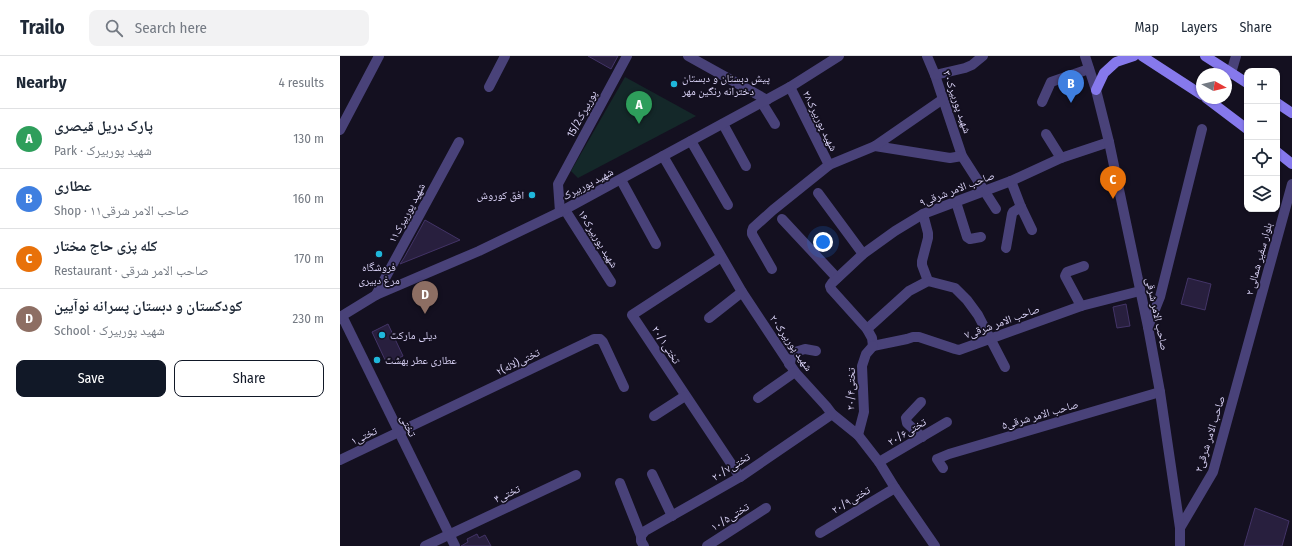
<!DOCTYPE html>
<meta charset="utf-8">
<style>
body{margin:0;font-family:"Fira Sans Condensed","Noto Naskh Arabic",sans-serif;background:#f2f2f3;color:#1f2937}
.controls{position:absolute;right:12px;top:12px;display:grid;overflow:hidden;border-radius:8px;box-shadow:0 1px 3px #0004}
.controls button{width:36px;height:36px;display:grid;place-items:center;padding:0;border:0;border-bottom:1px solid #e0e1e3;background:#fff;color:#1f2937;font:20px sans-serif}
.compass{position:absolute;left:856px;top:12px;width:36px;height:36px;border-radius:50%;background:#fff;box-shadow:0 1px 3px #0004;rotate:98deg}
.you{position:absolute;left:483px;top:186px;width:14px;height:14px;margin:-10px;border:3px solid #fff;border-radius:50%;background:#1a73e8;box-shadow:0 0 0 6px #1a73e833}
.badge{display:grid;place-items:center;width:26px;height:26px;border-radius:50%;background:#111827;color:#fff;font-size:13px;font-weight:700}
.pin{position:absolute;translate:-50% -33px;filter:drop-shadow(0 1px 2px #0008)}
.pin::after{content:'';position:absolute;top:21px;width:14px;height:12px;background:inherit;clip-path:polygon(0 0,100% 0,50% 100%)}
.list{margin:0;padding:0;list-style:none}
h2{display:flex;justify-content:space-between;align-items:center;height:52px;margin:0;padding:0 16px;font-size:17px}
h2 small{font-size:13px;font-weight:400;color:#747a83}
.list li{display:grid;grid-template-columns:26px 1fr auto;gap:12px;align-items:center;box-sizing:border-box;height:60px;padding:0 16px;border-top:1px solid #e0e1e3}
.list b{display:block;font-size:15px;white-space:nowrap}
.list p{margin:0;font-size:13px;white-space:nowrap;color:#747a83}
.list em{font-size:13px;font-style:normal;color:#747a83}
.actions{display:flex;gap:8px;padding:12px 16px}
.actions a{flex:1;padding:9px 0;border:1px solid #111827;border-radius:8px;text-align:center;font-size:14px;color:#111827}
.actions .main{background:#111827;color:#fff}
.icon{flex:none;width:22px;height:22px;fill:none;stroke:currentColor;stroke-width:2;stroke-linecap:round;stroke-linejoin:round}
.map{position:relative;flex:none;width:952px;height:490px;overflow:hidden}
header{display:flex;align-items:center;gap:24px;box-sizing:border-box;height:56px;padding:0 20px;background:#fff;border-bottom:1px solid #e0e1e3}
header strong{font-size:19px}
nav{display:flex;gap:22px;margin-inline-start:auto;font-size:14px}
.search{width:280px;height:36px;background:#f2f2f3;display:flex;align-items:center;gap:10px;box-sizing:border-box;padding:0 14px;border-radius:8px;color:#747a83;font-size:15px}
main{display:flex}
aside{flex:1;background:#fff}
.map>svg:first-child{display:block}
</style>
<header>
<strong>Trailo</strong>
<div class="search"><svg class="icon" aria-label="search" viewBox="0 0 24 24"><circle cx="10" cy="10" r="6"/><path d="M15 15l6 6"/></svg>Search here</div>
<nav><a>Map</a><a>Layers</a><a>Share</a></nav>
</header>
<main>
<aside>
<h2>Nearby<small>4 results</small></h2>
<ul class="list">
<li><span class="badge" style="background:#2e9e5b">A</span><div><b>پارک دریل قیصری</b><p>Park · شهید پوربیرک</p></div><em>130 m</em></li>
<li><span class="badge" style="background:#3f7fe0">B</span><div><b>عطاری</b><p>Shop · صاحب الامر شرقی۱۱</p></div><em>160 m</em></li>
<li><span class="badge" style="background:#e8710a">C</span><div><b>کله پزی حاج مختار</b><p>Restaurant · صاحب الامر شرقی</p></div><em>170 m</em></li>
<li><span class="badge" style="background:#8d6e63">D</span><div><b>کودکستان و دبستان پسرانه نوآیین</b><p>School · شهید پوربیرک</p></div><em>230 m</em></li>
</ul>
<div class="actions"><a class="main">Save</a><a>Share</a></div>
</aside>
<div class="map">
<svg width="952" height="490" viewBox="0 0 952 490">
<rect width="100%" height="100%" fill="#141020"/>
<!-- green -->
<polygon fill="#142829" points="285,21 356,60 238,122 231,115"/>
<!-- building -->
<g fill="#281f3e" stroke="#433467">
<polygon points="248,0 278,0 271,13"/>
<polygon points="85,164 120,184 60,208 64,202"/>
<polygon points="848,222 871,228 865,254 841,248"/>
<polygon points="786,248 790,270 777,272 773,251"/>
<polygon points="48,268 63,300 47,308 32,276"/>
<polygon points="915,452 949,465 942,490 904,490"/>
<polygon points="137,478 139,482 145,479 151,490 121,490 128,486 127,483"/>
</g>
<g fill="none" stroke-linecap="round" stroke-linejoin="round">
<!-- minor -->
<g stroke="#494279" stroke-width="10">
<polyline points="587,0 595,19 622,100 656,153"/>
<polyline points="891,17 896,0"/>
<polyline points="595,19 625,12 632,9 643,0"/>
<polyline points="149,31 165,0"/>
<polyline points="450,31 489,109"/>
<polyline points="702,46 711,26 749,13"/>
<polyline points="422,47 435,68"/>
<polyline points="383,68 406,110"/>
<polyline points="0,74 39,0"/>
<polyline points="706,78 721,102"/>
<polyline points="351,85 388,149"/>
<polyline points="535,90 610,102 622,100"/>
<polyline points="323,100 402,236 455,316 486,350 492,358 518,379 539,406 555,432 595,490"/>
<polyline points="281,124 316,188"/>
<polyline points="671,125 681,151 692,174"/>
<polyline points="478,137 523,198"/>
<polyline points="616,146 627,181 630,183 641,181"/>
<polyline points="225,154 271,226"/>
<polyline points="220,156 218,128 287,0"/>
<polyline points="583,158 588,177 588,182 582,205 582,209 588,225"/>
<polyline points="442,163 497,222"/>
<polyline points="666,192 672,158 673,156 681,151"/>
<polyline points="381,201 292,259 400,421"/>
<polyline points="432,213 412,178 412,175 413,172 433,154 489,109 535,90 603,43"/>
<polyline points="36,239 119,86"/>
<polyline points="741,250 725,220 727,216 744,210"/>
<polyline points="2,260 115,490"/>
<polyline points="369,262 402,236"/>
<polyline points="808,271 820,241 862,73"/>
<polyline points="527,273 569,235 588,225 615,232 627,244 638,259 665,311"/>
<polyline points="533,290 532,282 527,273 491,233 490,230 492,227 523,198 555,175 583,158 671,125 721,102 769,86"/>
<polyline points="533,290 567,283 573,281 579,281 615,293 619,294 741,250 800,235"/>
<polyline points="449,308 455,296 465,293 476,295"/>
<polyline points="418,342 455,316"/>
<polyline points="581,346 566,362 567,367 582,381"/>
<polyline points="314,360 345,340"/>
<polyline points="518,379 524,356 522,310 526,298 533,290"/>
<polyline points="0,404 254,283 260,283 263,286 284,331"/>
<polyline points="539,406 607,366"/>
<polyline points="603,412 597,403 609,398 820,336"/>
<polyline points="312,418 332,460"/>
<polyline points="280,427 301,480 301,485 304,490"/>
<polyline points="840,472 873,416 952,128"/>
<polyline points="480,477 555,432"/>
<polyline points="301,480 305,475 400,421 492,358"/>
<polyline points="85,490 236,419"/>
<polyline points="367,490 426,452"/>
</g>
<!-- tertiary -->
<g stroke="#494279" stroke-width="10">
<polyline points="348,0 427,44"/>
<polyline points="745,0 756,34 769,86 808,271 820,336 840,472 840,490"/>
<polyline points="0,261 36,239 139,195 220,156 450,31 499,0"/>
</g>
<!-- secondary -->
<g stroke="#8679ec" stroke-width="10">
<polyline points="802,0 862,39"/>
<polyline points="865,0 907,27"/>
<polyline points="756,34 764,17 776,6 794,0"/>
<polyline points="866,42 907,73"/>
<polyline points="937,47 952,57"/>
<polyline points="937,96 952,108"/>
</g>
</g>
<!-- markers -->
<g fill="#1fb7db" stroke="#141020" stroke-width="1.5">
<circle cx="334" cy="28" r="4"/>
<circle cx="192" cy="139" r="4"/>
<circle cx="39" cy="198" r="4"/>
<circle cx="42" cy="279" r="4"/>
<circle cx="37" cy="304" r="4"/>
</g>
<g text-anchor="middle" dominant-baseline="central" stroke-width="3.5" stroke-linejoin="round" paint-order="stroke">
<!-- poi labels -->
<g font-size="11" fill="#dcd5f9" stroke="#141020" text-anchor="start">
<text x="342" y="22">پیش دبستان و دبستان<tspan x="342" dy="13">دخترانه رنگین مهر</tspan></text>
<text x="184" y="139" text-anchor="end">افق کوروش</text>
<text x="39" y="211" text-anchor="middle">فروشگاه<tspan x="39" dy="13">مرغ دبیری</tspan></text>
<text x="50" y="279">دیلی مارکت</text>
<text x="45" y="304">عطاری عطر بهشت</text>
</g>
<!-- street labels -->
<g font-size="11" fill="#dcd5f9" stroke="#141020">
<text transform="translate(617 46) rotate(71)">شهید پوربیرک۳۰</text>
<text transform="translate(242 58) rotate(-62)">پوربیرک15/2</text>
<text transform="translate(480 65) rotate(64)">شهید پوربیرک۲۸</text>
<text transform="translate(248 128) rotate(-28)">شهید پوربیرک</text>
<text transform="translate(617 133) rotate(-21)">صاحب الامر شرقی۹</text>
<text transform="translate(67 157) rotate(-62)">شهید پوربیرک۱۱</text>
<text transform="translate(258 183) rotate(58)">شهید پوربیرک۱۶</text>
<text transform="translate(919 203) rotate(-75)">بلوار سفیر شمالی ۲</text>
<text transform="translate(817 258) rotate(78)">صاحب الامر شرقی</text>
<text transform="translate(662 266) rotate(-20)">صاحب الامر شرقی۷</text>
<text transform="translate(451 287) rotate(55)">شهید پوربیرک۲۰</text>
<text transform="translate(326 289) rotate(57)">تختی۲۰/۱</text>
<text transform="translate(178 306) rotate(-26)">۲تختی(لاله)</text>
<text transform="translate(511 333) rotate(-89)">تختی۲۰/۴</text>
<text transform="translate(700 359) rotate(-16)">صاحب الامر شرقی۵</text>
<text transform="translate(68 370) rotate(64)">تختی</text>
<text transform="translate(567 376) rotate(-31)">تختی۲۰/۶</text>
<text transform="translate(870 378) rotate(-73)">۲صاحب الامر شرقی</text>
<text transform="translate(24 380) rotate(-25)">تختی۱</text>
<text transform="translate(391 411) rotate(-32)">تختی۲۰/۷</text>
<text transform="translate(167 438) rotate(-25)">تختی۴</text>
<text transform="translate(511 444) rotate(-31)">تختی۲۰/۹</text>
<text transform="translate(390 461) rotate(-32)">تختی۱۰/۵</text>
</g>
</g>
</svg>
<div class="controls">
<button>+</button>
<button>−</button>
<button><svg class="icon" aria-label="locate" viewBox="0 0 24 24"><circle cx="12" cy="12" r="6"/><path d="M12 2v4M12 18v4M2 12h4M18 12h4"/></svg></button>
<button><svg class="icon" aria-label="layers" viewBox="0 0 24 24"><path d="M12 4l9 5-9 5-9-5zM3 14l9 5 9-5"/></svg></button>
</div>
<svg class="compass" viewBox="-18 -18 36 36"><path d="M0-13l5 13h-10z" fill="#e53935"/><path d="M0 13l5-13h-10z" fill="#747a83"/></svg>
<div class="you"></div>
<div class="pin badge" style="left:299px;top:68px;background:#2e9e5b">A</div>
<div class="pin badge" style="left:731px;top:47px;background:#3f7fe0">B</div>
<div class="pin badge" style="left:773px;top:143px;background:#e8710a">C</div>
<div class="pin badge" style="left:85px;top:258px;background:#8d6e63">D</div>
</div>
</main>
